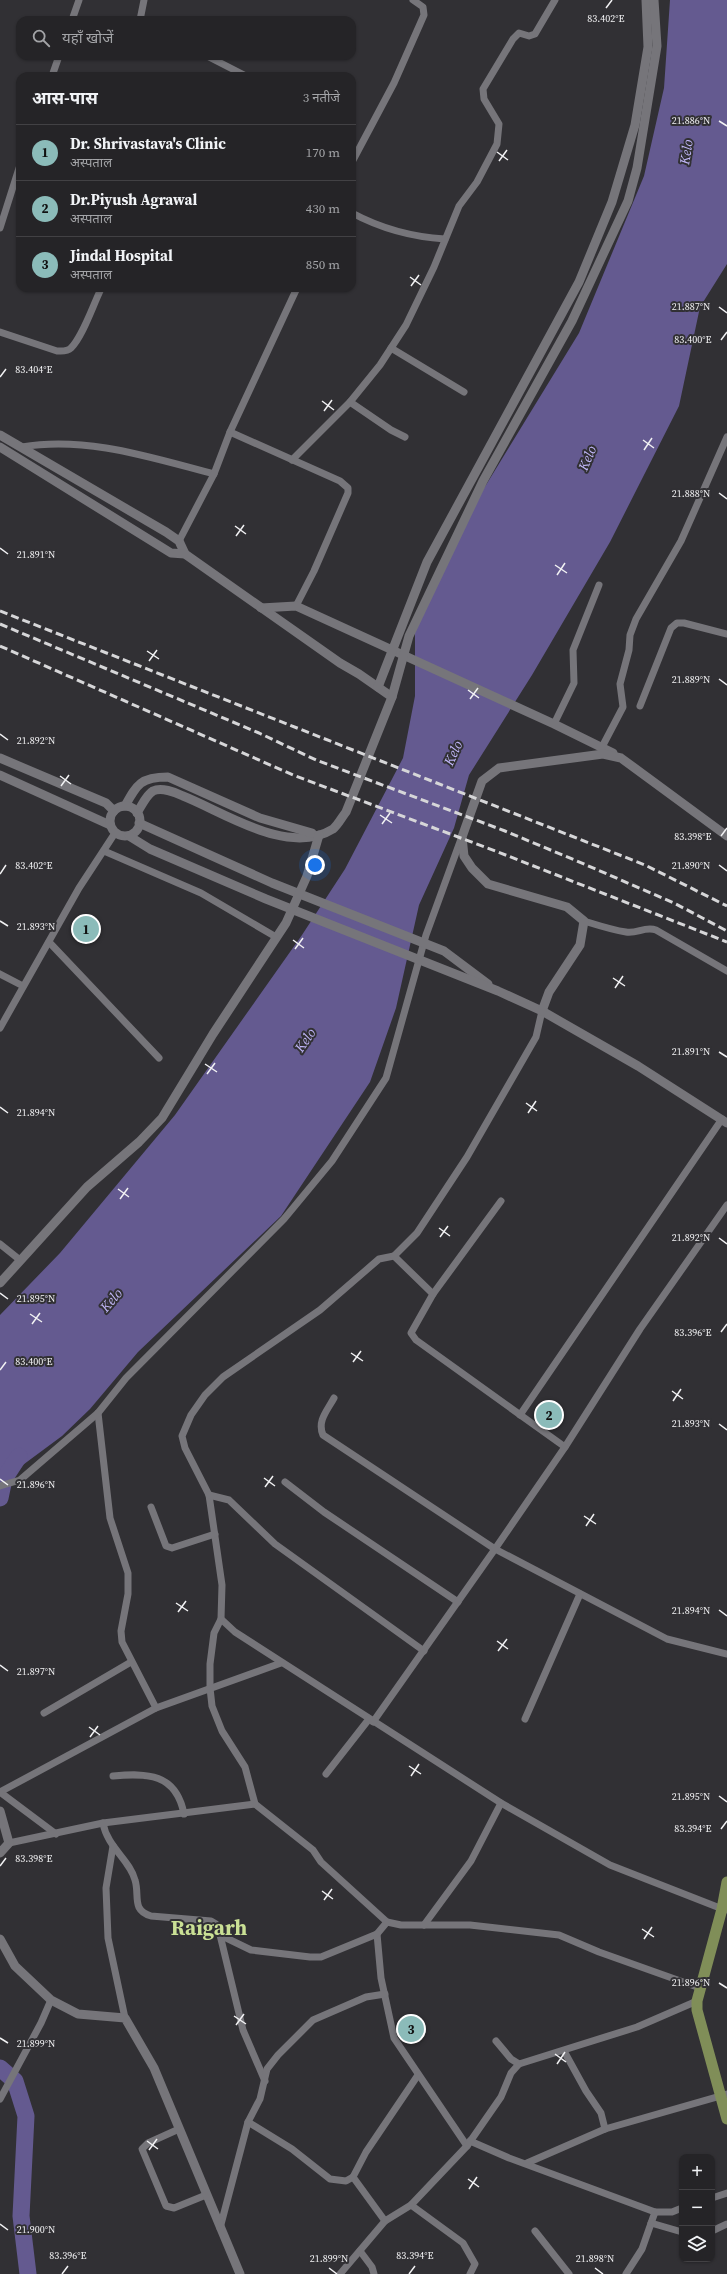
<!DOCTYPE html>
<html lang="hi">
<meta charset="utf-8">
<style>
body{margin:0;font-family:"Source Serif 4","Noto Sans Devanagari",serif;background:#2d2c2f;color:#f1f3f6}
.controls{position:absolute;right:12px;bottom:12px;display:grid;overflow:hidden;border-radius:8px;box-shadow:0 1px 3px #0004}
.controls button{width:36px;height:36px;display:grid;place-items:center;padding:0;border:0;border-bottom:1px solid #424144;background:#252427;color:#f1f3f6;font:20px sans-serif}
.you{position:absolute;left:315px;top:865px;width:14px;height:14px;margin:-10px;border:3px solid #fff;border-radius:50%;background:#1a73e8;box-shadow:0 0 0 6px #1a73e833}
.badge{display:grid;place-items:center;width:26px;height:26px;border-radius:50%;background:#8bbbb9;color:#111;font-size:13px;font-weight:700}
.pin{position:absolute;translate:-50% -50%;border:2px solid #fff;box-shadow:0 1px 4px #0006}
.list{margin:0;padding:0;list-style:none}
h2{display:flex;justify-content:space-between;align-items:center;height:52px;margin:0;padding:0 16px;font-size:17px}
h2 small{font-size:13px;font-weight:400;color:#a3a4a7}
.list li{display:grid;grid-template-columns:26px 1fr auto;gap:12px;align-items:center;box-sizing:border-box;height:56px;padding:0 16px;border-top:1px solid #424144}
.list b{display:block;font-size:15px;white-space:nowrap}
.list p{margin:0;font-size:13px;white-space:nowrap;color:#a3a4a7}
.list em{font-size:13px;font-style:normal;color:#a3a4a7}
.icon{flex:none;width:22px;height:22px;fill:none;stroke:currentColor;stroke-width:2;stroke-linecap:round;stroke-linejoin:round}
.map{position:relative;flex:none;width:727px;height:2274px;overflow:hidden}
.search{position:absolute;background:#252427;box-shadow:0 1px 3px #0004;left:16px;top:16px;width:340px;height:44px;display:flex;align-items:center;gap:10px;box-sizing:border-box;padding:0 14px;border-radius:12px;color:#a3a4a7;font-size:15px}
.panel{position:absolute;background:#252427;box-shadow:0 1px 3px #0004;left:16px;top:72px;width:340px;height:220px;border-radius:12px}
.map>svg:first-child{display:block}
</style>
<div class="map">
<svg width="727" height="2274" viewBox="0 0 727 2274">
<rect width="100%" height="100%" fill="#313034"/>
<!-- water -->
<polygon fill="#645a90" points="670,0 727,0 727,264 700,307 679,406 610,542 532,675 469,775 454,828 419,905 396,1008 370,1082 281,1216 138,1352 90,1409 62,1436 12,1473 0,1476 0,1315 60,1253 175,1115 302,935 345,869 403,758 415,696 415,627 464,521 579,333 644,176 664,88"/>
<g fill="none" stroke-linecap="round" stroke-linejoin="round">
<!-- river -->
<g stroke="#645a90" stroke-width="17">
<polyline points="0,1498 4,1479 19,1456"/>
<polyline points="0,2068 15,2081 26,2116 21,2216 28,2274"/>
</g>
<!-- minor -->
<g stroke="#76757a" stroke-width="7">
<polyline points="72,20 79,0"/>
<polyline points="140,20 144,0"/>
<polyline points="207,56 246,76"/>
<polyline points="52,76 59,56"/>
<polyline points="352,162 394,83 424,15 423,7 413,0"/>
<path d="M352,213C380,228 413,237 445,239"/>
<polyline points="0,228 20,165"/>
<path d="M0,332L57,351C62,351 67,352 71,348C83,336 93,305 101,289"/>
<polyline points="391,348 464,392"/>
<polyline points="350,402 391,430 405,437"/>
<polyline points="230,432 340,481 348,488 348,493 314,571 296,606"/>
<path d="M22,447C87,436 152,458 214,474"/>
<polyline points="292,460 350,402 380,365 406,325 434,267 459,206 477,182 497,144 499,124 484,99 483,89 513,39 519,33 529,36 535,34 555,0"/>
<polyline points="179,541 214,474 230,432 297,288"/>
<polyline points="640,706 671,628 677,623 684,623 727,634"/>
<polyline points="554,724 574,683 573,650 599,585"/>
<polyline points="602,747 623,707 620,684 629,650 630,635 636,619 681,541 727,437"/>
<polyline points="104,851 201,893 276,937"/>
<path d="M584,921C597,925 612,930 626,932C637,934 645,926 656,930L727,971"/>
<polyline points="49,942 159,1058"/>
<polyline points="0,974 23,986"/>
<polyline points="542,1011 536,1037 467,1157 417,1233 394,1256 379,1259 320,1310 223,1377 205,1395 191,1415 182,1436 185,1448 209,1495 222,1585 221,1619 235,1632 501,1803 610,1865 725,1910"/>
<polyline points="0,1028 79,888 115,833"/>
<polyline points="501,1201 433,1294 411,1333 416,1340 565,1447"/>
<polyline points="0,1244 20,1260"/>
<polyline points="394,1256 433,1294"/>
<path d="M334,1398C327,1411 317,1421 323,1435L495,1549L667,1639L727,1654"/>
<polyline points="98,1413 110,1518 128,1573 128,1594 121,1631 122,1642 156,1708"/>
<polyline points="520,1415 722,1119"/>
<polyline points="285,1482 324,1512 458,1602"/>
<polyline points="0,1486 20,1480 98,1413 126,1378 284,1219 332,1161 386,1078 426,935 461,839"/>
<polyline points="209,1495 229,1500 275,1544 424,1651"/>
<polyline points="151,1507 166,1546 172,1548 215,1534"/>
<polyline points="221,1619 214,1633 210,1664 210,1688 212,1706 222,1731 245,1767 255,1804 313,1850 321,1862 387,1922 401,1925 470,1925 559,1935 599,1952 700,1988"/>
<polyline points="44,1713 131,1662"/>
<polyline points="525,1719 580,1594"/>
<polyline points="373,1722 495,1549 565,1447 640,1329 727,1205"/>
<polyline points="326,1774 369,1719"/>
<path d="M113,1776C147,1773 176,1773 184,1814"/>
<polyline points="0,1792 156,1708 281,1663"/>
<polyline points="0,1792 56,1834"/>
<path d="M103,1823C107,1847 130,1860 135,1880C140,1896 131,1910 151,1916L211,1921L216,1924L220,1935L243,2030L265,2081"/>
<polyline points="9,1843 103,1823 255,1804"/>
<polyline points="113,1846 106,1888 108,1938 125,2018"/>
<polyline points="387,1922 377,1934 381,1978 394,2038 467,2146"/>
<polyline points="424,1925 471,1861 501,1803"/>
<polyline points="220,1935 251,1950 310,1957 321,1957 377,1934"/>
<polyline points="564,2051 586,2091 601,2113 605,2129"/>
<polyline points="519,2064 637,2027 697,2001"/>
<polyline points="0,2099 41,2023 51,2000"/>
<polyline points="248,2122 292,2149 330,2179 346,2181 353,2177 385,2221"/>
<polyline points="179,2129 148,2143 142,2149 166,2206 174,2208 206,2195"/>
<polyline points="470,2141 509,2158 655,2212 642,2249 626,2274"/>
<polyline points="527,2163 605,2129 727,2094"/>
<polyline points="353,2177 366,2152 418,2075"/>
<polyline points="712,2198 727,2193"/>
<polyline points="411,2205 463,2243 475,2264 470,2274"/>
<polyline points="655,2212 672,2212 682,2208"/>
<polyline points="651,2223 682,2232"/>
<polyline points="220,2228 248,2122 260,2099 267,2069 278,2055 313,2020 366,1997 385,1994"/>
<polyline points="535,2231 569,2274"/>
<polyline points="712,2231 727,2224"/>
<polyline points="360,2251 372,2267 374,2274"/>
<polyline points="340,2274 385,2221 411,2205 467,2146 501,2097 511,2073 519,2064 511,2059 496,2041"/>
</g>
<!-- tertiary -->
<g stroke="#76757a" stroke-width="9">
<polyline points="0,435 166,532 179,541 185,554"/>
<path d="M0,447L171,553L185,554L340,663L359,674L392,697L346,812C342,817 338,825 333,829C288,857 224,812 183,796C175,792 161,787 153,791C146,795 141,807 137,813"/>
<polyline points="261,608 296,606 554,724 613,753"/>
<polyline points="378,687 427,562 579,282 612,202 635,125 648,47 646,0"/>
<polyline points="392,697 409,636 483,481 572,321 628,201 637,168 657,46 654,0"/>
<polyline points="0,758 106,803 114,811"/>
<polyline points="0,775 110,825"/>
<path d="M125,806C137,784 141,777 168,777L260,818L312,833"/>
<circle cx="125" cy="821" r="15"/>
<polyline points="139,823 272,883 444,951 488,984"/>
<polyline points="129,836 150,849 266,899 498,991 542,1011 638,1066 727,1123"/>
<polyline points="542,1011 549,992 580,945 584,921 567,907 488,884 472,868 464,856 462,837 482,781 499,768 603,754 621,758 727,836"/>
<polyline points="0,1283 87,1187 139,1142 162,1118 213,1034 286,923 307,876 319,835"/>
<polyline points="0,1811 9,1843 0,1853"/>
<polyline points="0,1939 15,1966 51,2000 78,2014 125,2018 154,2068 240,2274"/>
</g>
<!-- primary -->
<polyline stroke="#808e58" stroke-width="11" points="727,1882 722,1909 697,2001 697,2010 727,2119"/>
<!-- rail -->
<g stroke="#d6d6d8" stroke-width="3" stroke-dasharray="8 4" stroke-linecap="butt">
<polyline points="0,611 645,865 727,906"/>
<polyline points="0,624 259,733 316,760 505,831 577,861 674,903 727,931"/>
<polyline points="0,646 293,775 498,852 727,942"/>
</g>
</g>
<!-- ticks -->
<path fill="none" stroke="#f1f1f3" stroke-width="1.5" d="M606,8L612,0M719,121L727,126M497,152L508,160M499,161L507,150M410,277L421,285M411,286L419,275M719,307L727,313M721,340L727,332M0,377L6,369M322,401L334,410M324,411L332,400M643,440L654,448M644,450L652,438M719,493L727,499M235,526L246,534M236,536L244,525M0,548L8,554M555,565L567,573M557,575L565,563M147,651L159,659M149,661L157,650M719,679L727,685M468,690L479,698M470,699L478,688M0,734L8,740M60,776L71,784M61,786L69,775M380,815L392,823M382,824L390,813M721,836L727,828M719,865L727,871M0,874L6,865M0,921L8,926M293,940L304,948M295,949L303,938M613,978L625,986M615,988L623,976M719,1052L727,1057M205,1064L217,1072M207,1074L215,1063M526,1103L537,1111M0,1107L8,1113M528,1113L536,1101M118,1189L129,1197M120,1199L128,1188M439,1228L450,1236M440,1237L448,1226M719,1238L727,1244M0,1293L8,1299M30,1314L42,1322M32,1324L40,1313M721,1332L727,1324M351,1353L363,1361M353,1362L361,1351M0,1370L6,1362M672,1391L683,1399M673,1401L681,1389M719,1424L727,1430M264,1478L275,1486M0,1479L8,1485M265,1487L273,1476M584,1516L596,1524M586,1526L594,1514M176,1603L188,1611M719,1610L727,1616M178,1612L186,1601M497,1641L508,1649M498,1651L507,1639M0,1665L8,1671M89,1727L100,1735M90,1737L98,1726M409,1766L421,1774M411,1776L419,1764M719,1796L727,1802M721,1829L727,1821M0,1866L6,1858M322,1891L333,1899M324,1900L332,1889M642,1929L654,1937M644,1939L652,1927M719,1983L727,1988M234,2016L246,2024M236,2025L244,2014M0,2038L8,2043M555,2054L566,2062M557,2064L565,2052M147,2141L158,2149M149,2150L157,2139M468,2179L479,2187M469,2189L477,2177M0,2224L8,2230M329,2268L337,2274M595,2268L603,2274M62,2274L68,2266M409,2274L415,2266"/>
<g text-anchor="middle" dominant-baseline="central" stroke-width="4" stroke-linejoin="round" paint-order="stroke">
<!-- water labels -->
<g font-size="14" font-style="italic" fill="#c1b7f8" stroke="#313034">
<text transform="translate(686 152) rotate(-81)">Kelo</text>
<text transform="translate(587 458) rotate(-67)">Kelo</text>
<text transform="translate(453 753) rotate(-65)">Kelo</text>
<text transform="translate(305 1040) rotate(-56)">Kelo</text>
<text transform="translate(111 1300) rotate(-49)">Kelo</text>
</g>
<!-- town labels -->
<g font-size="21" font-weight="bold" fill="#cae095" stroke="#313034">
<text x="209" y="1927">Raigarh</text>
</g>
</g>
<g font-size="10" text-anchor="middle" fill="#f1f1f3" stroke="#313034" stroke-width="4" stroke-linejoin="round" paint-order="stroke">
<text x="606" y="22">83.402°E</text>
<text x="691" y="124">21.886°N</text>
<text x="691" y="310">21.887°N</text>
<text x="693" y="343">83.400°E</text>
<text x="34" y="373">83.404°E</text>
<text x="691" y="497">21.888°N</text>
<text x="36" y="558">21.891°N</text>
<text x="691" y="683">21.889°N</text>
<text x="36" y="744">21.892°N</text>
<text x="693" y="840">83.398°E</text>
<text x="691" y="869">21.890°N</text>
<text x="34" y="869">83.402°E</text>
<text x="36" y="930">21.893°N</text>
<text x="691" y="1055">21.891°N</text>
<text x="36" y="1116">21.894°N</text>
<text x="691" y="1241">21.892°N</text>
<text x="36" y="1302">21.895°N</text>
<text x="693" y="1336">83.396°E</text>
<text x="34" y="1365">83.400°E</text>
<text x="691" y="1427">21.893°N</text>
<text x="36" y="1488">21.896°N</text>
<text x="691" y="1614">21.894°N</text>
<text x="36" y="1675">21.897°N</text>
<text x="691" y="1800">21.895°N</text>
<text x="693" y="1832">83.394°E</text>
<text x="34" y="1862">83.398°E</text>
<text x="691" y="1986">21.896°N</text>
<text x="36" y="2047">21.899°N</text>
<text x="36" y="2233">21.900°N</text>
<text x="68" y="2259">83.396°E</text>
<text x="415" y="2259">83.394°E</text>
<text x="329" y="2262">21.899°N</text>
<text x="595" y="2262">21.898°N</text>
</g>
</svg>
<div class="controls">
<button>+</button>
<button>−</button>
<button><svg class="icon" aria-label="layers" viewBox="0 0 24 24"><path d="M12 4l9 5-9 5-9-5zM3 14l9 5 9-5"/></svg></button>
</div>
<div class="you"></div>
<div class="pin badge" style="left:86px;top:929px">1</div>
<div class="pin badge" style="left:549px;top:1415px">2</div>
<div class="pin badge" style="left:411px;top:2029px">3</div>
<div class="search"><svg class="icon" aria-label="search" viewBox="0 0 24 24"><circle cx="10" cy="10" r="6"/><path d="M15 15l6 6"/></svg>यहाँ खोजें</div>
<section class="panel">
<h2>आस-पास<small>3 नतीजे</small></h2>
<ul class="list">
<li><span class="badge">1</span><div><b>Dr. Shrivastava's Clinic</b><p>अस्पताल</p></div><em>170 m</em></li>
<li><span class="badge">2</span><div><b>Dr.Piyush Agrawal</b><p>अस्पताल</p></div><em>430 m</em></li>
<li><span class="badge">3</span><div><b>Jindal Hospital</b><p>अस्पताल</p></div><em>850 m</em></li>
</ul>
</section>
</div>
